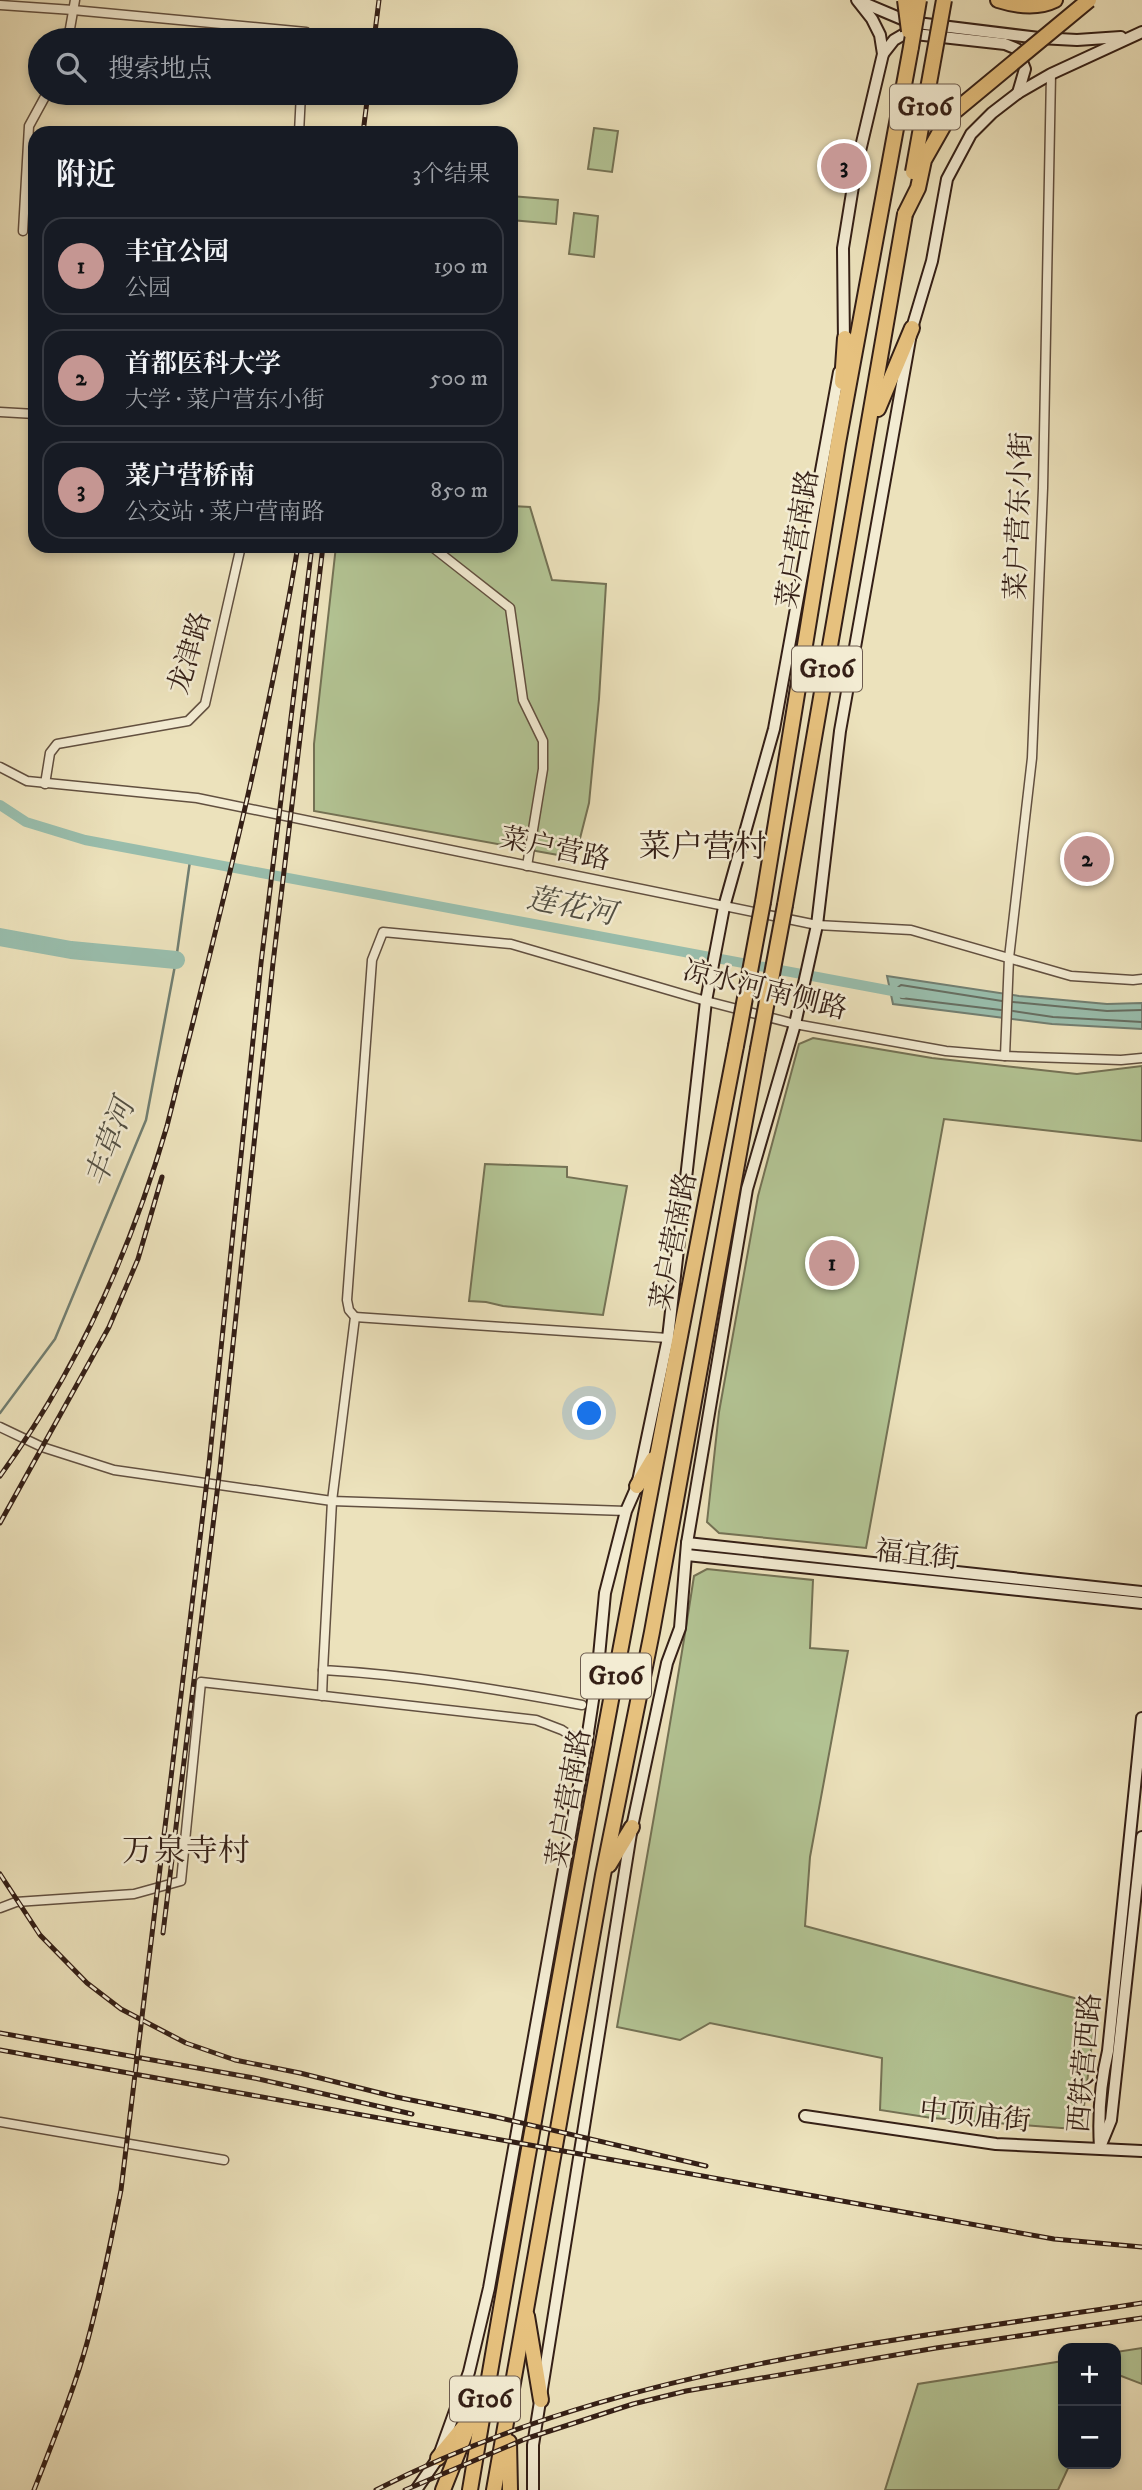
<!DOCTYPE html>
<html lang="zh">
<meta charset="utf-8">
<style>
body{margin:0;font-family:"IM FELL DW Pica","Noto Serif SC",serif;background:#242831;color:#f1f3f6}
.controls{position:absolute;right:21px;bottom:21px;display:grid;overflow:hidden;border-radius:14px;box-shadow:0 4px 10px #0003}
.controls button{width:63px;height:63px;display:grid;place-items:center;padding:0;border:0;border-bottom:2px solid #363941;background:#171b24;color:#f1f3f6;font:35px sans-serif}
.you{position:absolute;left:590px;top:1414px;width:24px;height:24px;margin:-18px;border:5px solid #fff;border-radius:50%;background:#1a73e8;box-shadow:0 0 0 10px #1a73e833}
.badge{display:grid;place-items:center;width:46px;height:46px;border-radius:50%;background:#c59692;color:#111;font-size:23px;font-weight:700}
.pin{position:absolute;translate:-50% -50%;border:4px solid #fff;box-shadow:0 2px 7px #0006}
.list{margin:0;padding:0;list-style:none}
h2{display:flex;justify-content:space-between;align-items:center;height:91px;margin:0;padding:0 28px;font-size:30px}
h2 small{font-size:23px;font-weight:400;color:#9ea1a6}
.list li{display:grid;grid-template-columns:46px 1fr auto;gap:21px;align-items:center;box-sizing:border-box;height:98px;margin:0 14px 14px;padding:0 14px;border:2px solid #363941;border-radius:21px}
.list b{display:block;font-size:26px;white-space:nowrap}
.list p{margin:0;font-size:23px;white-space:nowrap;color:#9ea1a6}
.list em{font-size:23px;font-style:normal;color:#9ea1a6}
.icon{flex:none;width:38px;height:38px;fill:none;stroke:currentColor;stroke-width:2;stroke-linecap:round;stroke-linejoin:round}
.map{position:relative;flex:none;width:1142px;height:2490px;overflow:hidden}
.search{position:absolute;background:#171b24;box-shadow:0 4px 10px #0003;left:28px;top:28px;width:490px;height:77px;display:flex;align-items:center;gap:18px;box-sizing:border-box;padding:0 24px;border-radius:38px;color:#9ea1a6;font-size:26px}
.panel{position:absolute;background:#171b24;box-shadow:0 4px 10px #0003;left:28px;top:126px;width:490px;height:427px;border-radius:21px}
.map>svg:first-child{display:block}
</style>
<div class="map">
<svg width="1142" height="2490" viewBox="0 0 1142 2490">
<rect width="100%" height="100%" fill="#ece2bc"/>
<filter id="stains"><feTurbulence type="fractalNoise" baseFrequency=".00286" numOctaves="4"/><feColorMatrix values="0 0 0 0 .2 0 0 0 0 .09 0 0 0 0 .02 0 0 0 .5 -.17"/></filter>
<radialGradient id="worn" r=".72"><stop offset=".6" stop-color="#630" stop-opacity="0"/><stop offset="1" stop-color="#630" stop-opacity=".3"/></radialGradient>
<!-- green -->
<g fill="#b3c494" stroke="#747255" stroke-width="2">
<polygon points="594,128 618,131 612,172 588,169"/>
<polygon points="511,196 558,200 556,224 511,220"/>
<polygon points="574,213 598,216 594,257 569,254"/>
<polygon points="511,506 530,507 552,580 606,584 599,699 589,803 575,858 314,811 314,744 336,546 511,546"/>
<polygon points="813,1038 932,1058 1077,1074 1142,1066 1142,1141 944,1119 866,1548 719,1533 707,1522 719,1412 758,1196 799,1044"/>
<polygon points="485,1164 567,1167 567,1177 627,1186 603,1315 503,1306 486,1302 469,1301"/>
<path d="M707,1569L813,1580L810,1648L848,1651L810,1857L805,1926L1097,2004L1082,2122L1074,2129L932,2118L880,2110L882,2058L710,2023L680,2040L617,2027C643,1877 671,1727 694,1576Z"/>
<polygon points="1142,2348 1142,2384 1116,2374 1116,2352"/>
<polygon points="1063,2361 1063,2464 1070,2464 1058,2490 885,2490 918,2384"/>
</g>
<!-- water -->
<polygon fill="#99bead" stroke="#717e71" stroke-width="2" points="887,976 1019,996 1107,1004 1142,1003 1142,1029 1052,1024 893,1004"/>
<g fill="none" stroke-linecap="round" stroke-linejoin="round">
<!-- shore -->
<g stroke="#666e62" stroke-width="2">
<polyline points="1013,1002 1107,1011 1142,1010"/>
<polyline points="1001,1010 901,998 897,988 901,985 1002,1001"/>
<polyline points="1013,1011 1053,1017 1142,1022"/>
</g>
<!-- stream -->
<polyline stroke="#717e71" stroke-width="2.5" points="0,1413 55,1339 146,1120 176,960 190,861"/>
<!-- canal -->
<polyline stroke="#99bead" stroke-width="10" points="0,805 26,822 85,840 903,993"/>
<!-- river -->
<polyline stroke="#99bead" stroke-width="18" points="0,937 71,950 176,960"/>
<defs>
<g id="street">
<polyline points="0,5 73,10 306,32 305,40"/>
<polyline points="68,40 75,0"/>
<polyline points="299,133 301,93"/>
<polyline points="23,231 29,126 47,93"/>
<polyline points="0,412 35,414"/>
<polyline points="431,546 510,608 523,700 543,741 543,769 527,866"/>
<polyline points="0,767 27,781 197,798 817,925 911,930 1071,976 1133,980 1142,979"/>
<polyline points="45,784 50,753 57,744 188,721 205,704 241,546"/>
<polyline points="1005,1056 1009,958 1032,758 1043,488 1051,74"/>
<polyline points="355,1317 668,1338"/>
<polyline points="0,1427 42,1447 114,1470 332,1501 626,1511"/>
<polyline points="322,1696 323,1670"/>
<path d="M582,1705C496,1689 411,1675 323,1670L332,1501L355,1317L349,1310L347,1300L372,960L383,932L511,944L706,1001L795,1024L946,1051L1005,1056L1121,1060L1142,1058"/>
<polyline points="0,1908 16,1902 134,1894 181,1881 201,1682 536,1720 562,1730 586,1746"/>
<polyline points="0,2122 224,2160"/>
</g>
<g id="secondary">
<polyline points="859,1 909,22 1039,38 1077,40 1121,37"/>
<polyline points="883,54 894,40 906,33 1005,44 1017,49 1025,69 1018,93"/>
<polyline points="844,343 843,248 856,168 883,54 880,35 872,19 857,0"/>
<polyline points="687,1543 1142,1592"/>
<polyline points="687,1555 1142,1603"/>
<polyline points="805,2116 996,2144 1142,2151"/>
<polyline points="1102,2142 1111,2120 1142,1837"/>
<path d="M1100,2148C1098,2115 1100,2084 1108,2051L1142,1718"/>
<polyline points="416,2490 438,2458 469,2372 489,2288 586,1746 598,1667 605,1593 626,1511 637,1486 668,1338 706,1001 724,907 774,729 839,372"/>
<polyline points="533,2490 533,2445 632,1827 667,1663 680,1628 687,1543 747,1189 795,1024 817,925 840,731 912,328 932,261 947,179 971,134 992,113 1018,93 1051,74 1142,32"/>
</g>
<g id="highway">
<path d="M998,0C1017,6 1037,9 1055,0"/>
<polyline points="842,382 845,338"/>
<polyline points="878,409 912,328"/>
<polyline points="763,902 838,443 911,47"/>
<polyline points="785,905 905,214"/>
<polyline points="637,1486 653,1459"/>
<polyline points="609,1865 632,1827"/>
<polyline points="527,2316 541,2400"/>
<polyline points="509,2442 510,2490"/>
<polyline points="438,2458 467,2423"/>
<polyline points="443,2490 477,2404"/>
<path d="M470,2490C551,2007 643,1526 736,1046"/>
<polyline points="494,2490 603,1875 652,1632 758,1049"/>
</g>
</defs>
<!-- street casing -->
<use href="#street" stroke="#625040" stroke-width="11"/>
<!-- secondary casing -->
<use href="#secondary" stroke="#341f16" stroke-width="14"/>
<!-- highway casing -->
<use href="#highway" stroke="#341f16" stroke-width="18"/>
<!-- street -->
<use href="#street" stroke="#f3ecd3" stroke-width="8"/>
<!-- secondary -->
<use href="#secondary" stroke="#f3ecd3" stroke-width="10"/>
<!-- highway -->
<use href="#highway" stroke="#e6c17e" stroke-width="14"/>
<defs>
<g id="rail">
<polyline points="374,40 379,0"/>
<polyline points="363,133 368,93"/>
<path d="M0,1476C78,1369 130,1253 167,1126C215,934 265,742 298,546"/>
<polyline points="0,1523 109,1327 138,1259 162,1177"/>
<polyline points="0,1874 40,1935 87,1983 121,2009 186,2043 235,2060 300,2073 396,2097 496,2117 706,2166"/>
<polyline points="163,1933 220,1468 273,963 323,546"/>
<polyline points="0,2033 254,2078 412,2114"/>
<polyline points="0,2050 1054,2239 1142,2247"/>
<path d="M34,2490C53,2441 73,2393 87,2343C101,2292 111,2241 121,2190L209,1464L261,963L312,546"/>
<path d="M376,2490C612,2368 883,2343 1142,2303"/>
<polyline points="405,2490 525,2439 633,2404 686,2391 936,2348 1142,2318"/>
</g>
</defs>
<!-- rail casing -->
<use href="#rail" stroke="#341f16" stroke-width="5"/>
<!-- rail -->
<use href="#rail" stroke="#f3ecd3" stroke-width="2.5" stroke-dasharray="8" stroke-linecap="butt"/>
<defs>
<g id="highway-bridge">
<polyline points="905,0 909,31"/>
<polyline points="911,47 919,0"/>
<polyline points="913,172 944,0"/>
<polyline points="905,214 918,188 924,160 949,116 1089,0"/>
<polyline points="736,1046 763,902"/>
<polyline points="758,1049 785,905"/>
</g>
</defs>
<!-- highway-bridge casing -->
<use href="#highway-bridge" stroke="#341f16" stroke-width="18" stroke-linecap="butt"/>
<!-- highway-bridge -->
<use href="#highway-bridge" stroke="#e6c17e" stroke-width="14"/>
</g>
<g text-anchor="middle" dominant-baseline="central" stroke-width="5" stroke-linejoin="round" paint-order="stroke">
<!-- shield labels -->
<g fill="#f3ecd3" stroke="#6d5c4f" stroke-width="2">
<rect x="890" y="84.5" width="70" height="45" rx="5"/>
<rect x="792" y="646.5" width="70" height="45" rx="5"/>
<rect x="581" y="1653.5" width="70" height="45" rx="5"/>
<rect x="450" y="2376.5" width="70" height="45" rx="5"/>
</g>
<g font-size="26" font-weight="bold" fill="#341f16">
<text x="925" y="107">G106</text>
<text x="827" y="669">G106</text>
<text x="616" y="1676">G106</text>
<text x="485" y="2399">G106</text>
</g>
<!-- street labels -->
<g font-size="28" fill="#341f16" stroke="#f3ecd3">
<text transform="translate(1019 516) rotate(-88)">菜户营东小街</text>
<text transform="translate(798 539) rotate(-81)">菜户营南路</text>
<text transform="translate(190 653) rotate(-73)">龙津路</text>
<text transform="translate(555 849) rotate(12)">菜户营路</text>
<text transform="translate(765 990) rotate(14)">凉水河南侧路</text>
<text transform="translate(674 1241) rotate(-79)">菜户营南路</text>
<text transform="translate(917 1555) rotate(6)">福宜街</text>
<text transform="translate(569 1798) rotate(-80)">菜户营南路</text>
<text transform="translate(1085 2063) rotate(-85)">西铁营西路</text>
<text transform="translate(975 2116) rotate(6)">中顶庙街</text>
</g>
<!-- water labels -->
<g font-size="30" font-style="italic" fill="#524f43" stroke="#f3ecd3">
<text transform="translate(571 907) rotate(11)">莲花河</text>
<text transform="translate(111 1143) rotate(-70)">丰草河</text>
</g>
<!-- quarter labels -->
<g font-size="32" fill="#341f16" stroke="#f3ecd3">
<text x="703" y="848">菜户营村</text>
<text x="186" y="1852">万泉寺村</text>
</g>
</g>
<rect width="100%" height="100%" filter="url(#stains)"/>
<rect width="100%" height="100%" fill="url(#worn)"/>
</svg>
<div class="controls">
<button>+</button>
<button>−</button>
</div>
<div class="you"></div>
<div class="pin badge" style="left:832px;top:1263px">1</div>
<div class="pin badge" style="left:1087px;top:859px">2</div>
<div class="pin badge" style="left:844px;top:166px">3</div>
<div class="search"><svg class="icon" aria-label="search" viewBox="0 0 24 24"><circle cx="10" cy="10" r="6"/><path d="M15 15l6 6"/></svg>搜索地点</div>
<section class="panel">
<h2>附近<small>3个结果</small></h2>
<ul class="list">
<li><span class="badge">1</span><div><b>丰宜公园</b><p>公园</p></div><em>190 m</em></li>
<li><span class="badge">2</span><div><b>首都医科大学</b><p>大学 · 菜户营东小街</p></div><em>500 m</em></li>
<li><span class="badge">3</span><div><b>菜户营桥南</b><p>公交站 · 菜户营南路</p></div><em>850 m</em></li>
</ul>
</section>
</div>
